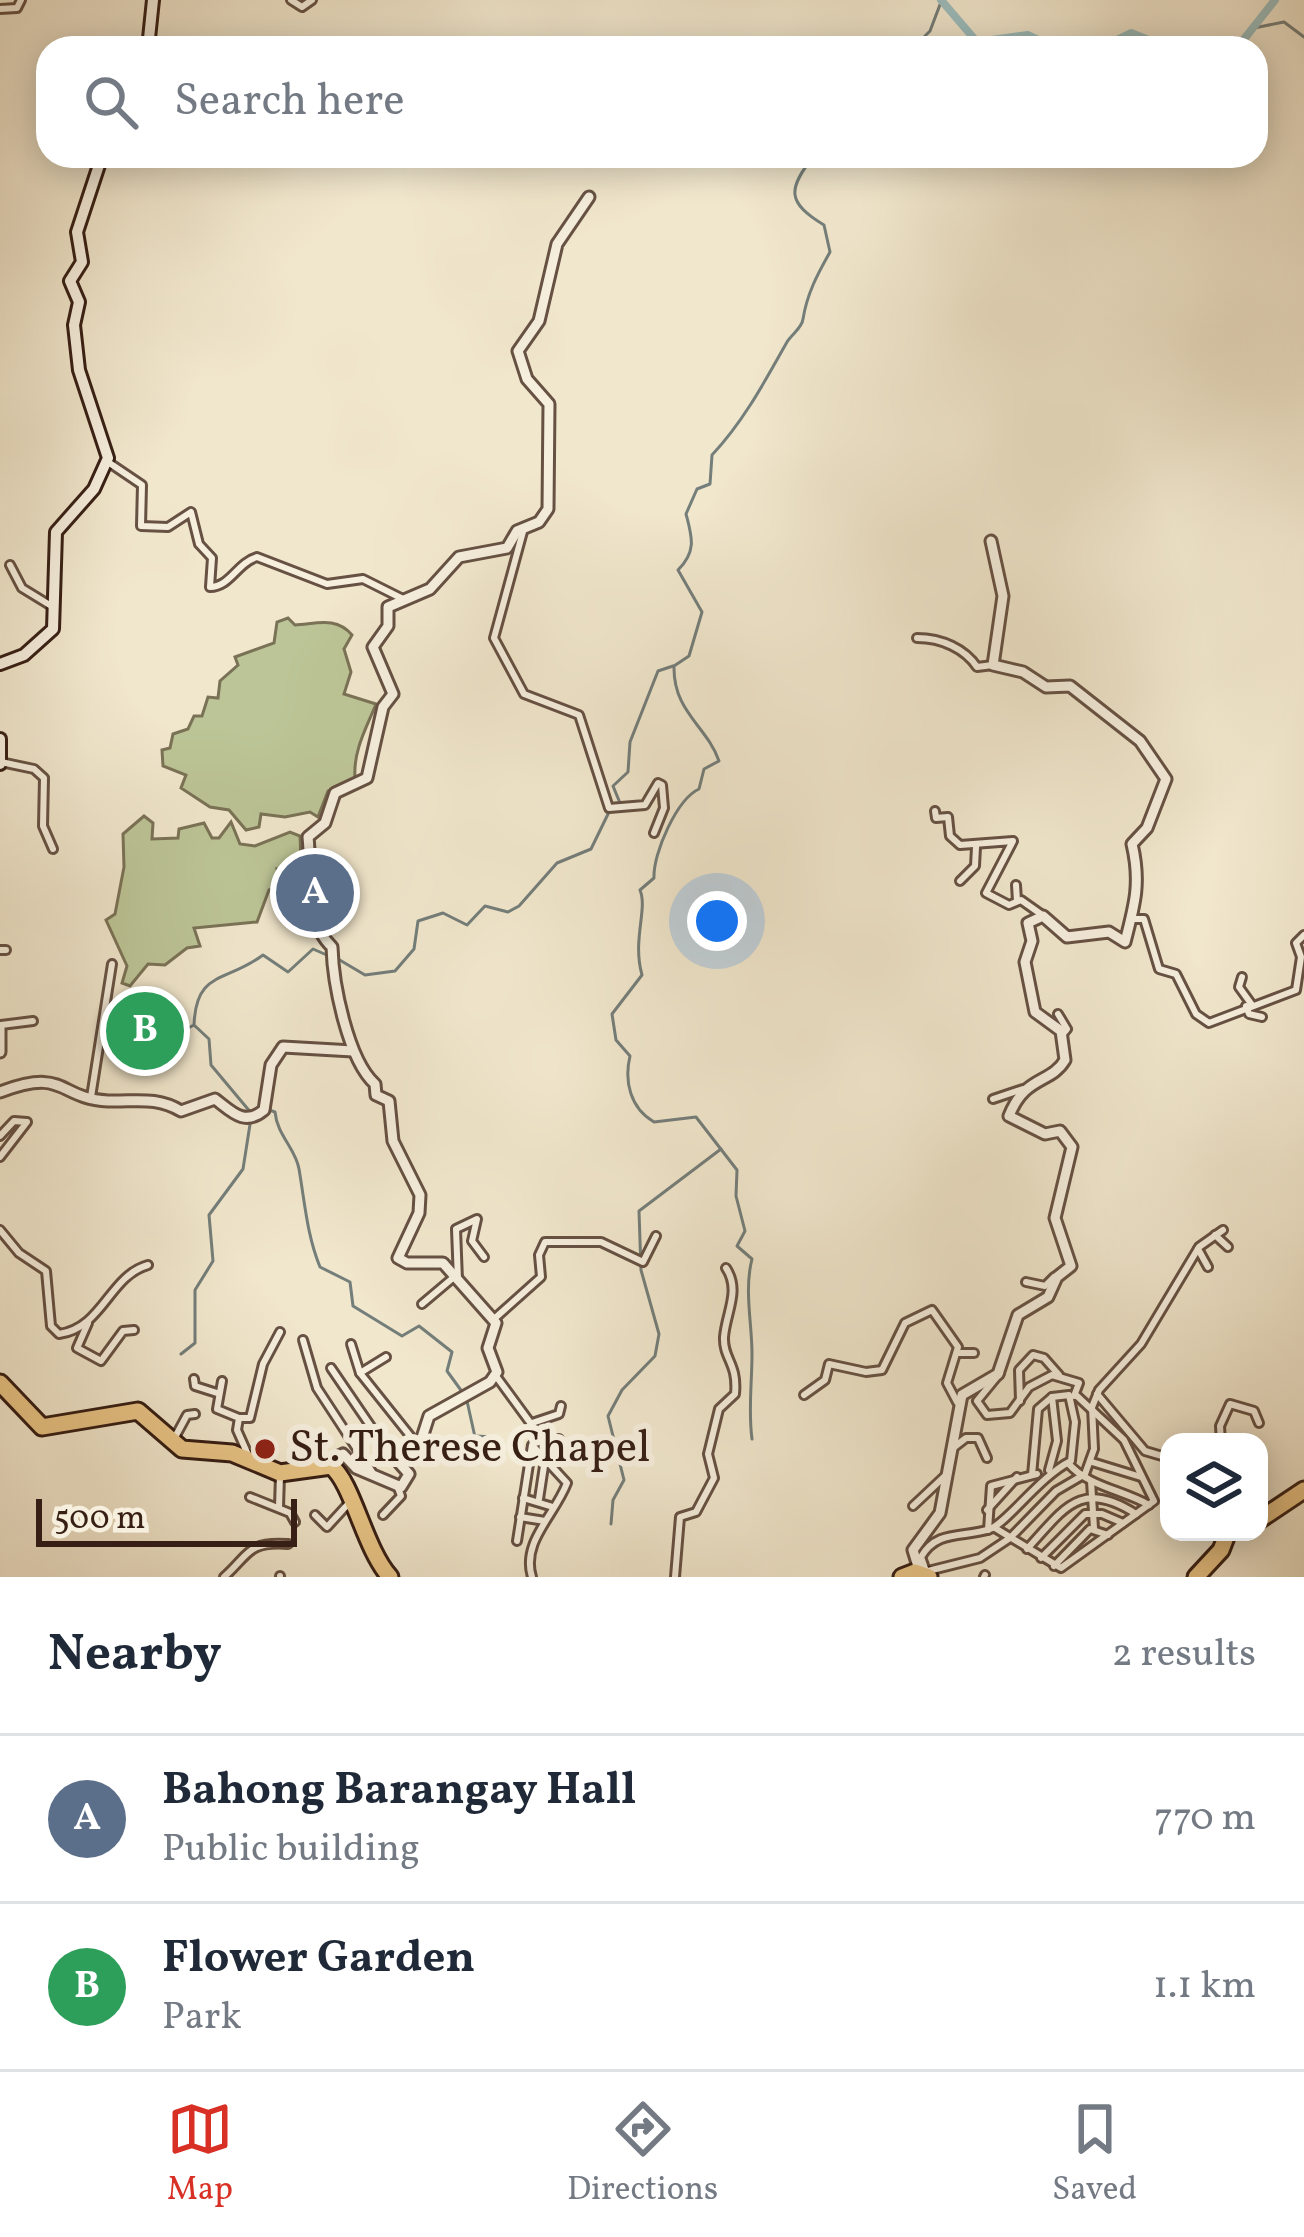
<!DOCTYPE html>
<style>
body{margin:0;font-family:Vollkorn,serif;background:#f6f6f7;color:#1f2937}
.controls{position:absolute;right:36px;bottom:36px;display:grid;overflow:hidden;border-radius:24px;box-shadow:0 6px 30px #0003}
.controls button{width:108px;height:108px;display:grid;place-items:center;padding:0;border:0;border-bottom:3px solid #e0e1e3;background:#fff;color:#1f2937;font:60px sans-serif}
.scale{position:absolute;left:36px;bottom:30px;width:261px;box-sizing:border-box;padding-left:12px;border:6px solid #371f15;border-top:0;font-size:33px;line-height:42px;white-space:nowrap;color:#371f15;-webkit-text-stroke:9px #f6efde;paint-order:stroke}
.you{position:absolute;left:717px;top:921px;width:42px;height:42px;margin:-30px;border:9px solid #fff;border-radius:50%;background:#1a73e8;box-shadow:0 0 0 18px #1a73e833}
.badge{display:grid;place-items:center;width:78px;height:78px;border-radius:50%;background:#d93025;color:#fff;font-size:39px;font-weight:700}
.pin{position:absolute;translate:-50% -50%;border:6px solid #fff;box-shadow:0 3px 12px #0006}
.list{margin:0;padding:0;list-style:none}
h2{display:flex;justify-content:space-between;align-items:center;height:156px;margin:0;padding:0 48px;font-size:51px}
h2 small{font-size:39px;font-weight:400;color:#747a83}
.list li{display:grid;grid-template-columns:78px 1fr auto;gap:36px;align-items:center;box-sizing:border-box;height:168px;padding:0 48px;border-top:3px solid #e0e1e3}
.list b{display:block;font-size:45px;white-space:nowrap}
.list p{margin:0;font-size:39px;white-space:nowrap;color:#747a83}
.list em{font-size:39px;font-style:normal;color:#747a83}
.icon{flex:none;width:66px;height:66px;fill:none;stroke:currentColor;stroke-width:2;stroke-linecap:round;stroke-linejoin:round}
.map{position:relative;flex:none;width:1304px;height:1577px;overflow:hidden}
.search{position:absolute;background:#fff;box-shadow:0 6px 30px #0003;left:36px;right:36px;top:36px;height:132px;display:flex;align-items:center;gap:30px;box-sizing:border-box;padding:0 42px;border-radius:36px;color:#747a83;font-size:45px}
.sheet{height:492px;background:#fff}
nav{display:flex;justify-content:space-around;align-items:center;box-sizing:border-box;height:168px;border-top:3px solid #e0e1e3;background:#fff;font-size:33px;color:#747a83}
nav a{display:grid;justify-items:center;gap:6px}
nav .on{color:#d93025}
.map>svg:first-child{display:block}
</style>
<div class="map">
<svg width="1304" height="1577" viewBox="0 0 1304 1577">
<rect width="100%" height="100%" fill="#f1e7cd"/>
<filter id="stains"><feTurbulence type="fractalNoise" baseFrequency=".00167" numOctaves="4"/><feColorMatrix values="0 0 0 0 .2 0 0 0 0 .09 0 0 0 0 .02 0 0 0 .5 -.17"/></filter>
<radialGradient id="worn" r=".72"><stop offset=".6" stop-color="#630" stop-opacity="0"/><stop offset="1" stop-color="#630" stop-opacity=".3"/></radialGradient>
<!-- green -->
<g fill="#bcc597" stroke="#7a7256" stroke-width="3">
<path d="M288,618L295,625C316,624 336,616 352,635L344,649L351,672L344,694L376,704C367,727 353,750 355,778L328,791L318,817L310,812L285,817L261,814L259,827L246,830L229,810L210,807L181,788L186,775L163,766L162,750L170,748L173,734L188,729L194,716H202L208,697L218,698L220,681L238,665L235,657L274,643L277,622Z"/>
<polygon points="144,816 153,823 152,839 178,838 179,829 204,823 212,838 219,838 231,822 240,844 255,846 290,832 300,836 301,859 293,873 277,869 279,887 269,890 257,922 194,928 200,946 187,948 165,965 148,964 130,986 122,983 127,966 106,920 115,914 124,867 123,834"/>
<polygon points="133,993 153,1022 142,1051 149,1053 161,1040 168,1044 168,1058 153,1065 123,1054 126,1008 133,1006 129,996"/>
</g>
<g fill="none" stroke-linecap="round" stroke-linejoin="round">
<!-- stream -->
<g stroke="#747e7a" stroke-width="3">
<polyline points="1254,28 1284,22 1304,37"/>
<polyline points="913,48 930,31 941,2"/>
<polyline points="620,803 613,786 628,772 630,742 658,671 673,666"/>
<polyline points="338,959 365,975 395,971 414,949 418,921 443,913 467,925 485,906 508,912 519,906 557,863 591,849 609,812"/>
<polyline points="195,1026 209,1039 211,1065 252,1114"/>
<path d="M151,1047L194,1025C196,970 226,983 263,955L288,972L313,949L329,956"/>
<path d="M266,1109L275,1112C277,1135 296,1149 299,1169C305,1204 307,1235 320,1267L350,1282L353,1306L402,1336L419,1326L452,1352L447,1371L463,1393"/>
<polyline points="181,1354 195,1343 195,1290 213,1261 209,1215 243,1169 251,1118"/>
<polyline points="467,1401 475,1437 470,1454"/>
<polyline points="476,1436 494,1437 496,1446"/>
<path d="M752,1439C748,1409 752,1384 752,1354C752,1323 744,1290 752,1259L737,1246L745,1231L736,1196L737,1170L696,1117L654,1122C630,1108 624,1081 630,1056L616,1040L612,1014L642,975C632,940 648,909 640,890L654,878C653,853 677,799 699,789L704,769L719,761C707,726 673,712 674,666L689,656L702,612L678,570C697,551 692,537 686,514L697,489L710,484L712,455C743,422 764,383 787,342C792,334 802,328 803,319C807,294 817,275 830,252L824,225C787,203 787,189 814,156"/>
<polyline points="611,1524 613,1500 624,1480 608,1416 622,1390 655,1356 659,1334 641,1270 639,1211 721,1149"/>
</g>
<!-- river -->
<g stroke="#9cbebe" stroke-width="8">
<polyline points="941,0 977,42 1028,35 1055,48"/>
<polyline points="1100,48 1131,33 1169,48"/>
<polyline points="1237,48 1275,0"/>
</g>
<defs>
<g id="minor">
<polyline points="291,0 302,7 312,0"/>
<polyline points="0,9 17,8 21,0"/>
<path d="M108,462L142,485L141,526L168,527L191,512L199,544L212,558L210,587C230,587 237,563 257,557L327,584L363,579L403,599"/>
<polyline points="524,528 494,638 524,694 579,715 609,808 645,805 658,783 662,785 664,808 654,833"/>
<polyline points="10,565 22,588 53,607"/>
<path d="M917,638C942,638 965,649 977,667L993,665"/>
<polyline points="1,762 34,769 44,778 43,826 53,849"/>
<polyline points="935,811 936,818 948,817 950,836 960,845 1013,841 986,893 1009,905 1021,900 1045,917"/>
<polyline points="960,881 975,866 976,847"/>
<polyline points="1016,885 1017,901"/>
<polyline points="311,888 333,885"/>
<polyline points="1133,919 1144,919 1159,969 1176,974 1196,1014 1209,1023 1296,990 1301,957 1296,943 1304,935"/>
<polyline points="0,950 6,950"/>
<polyline points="1242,977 1239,987 1252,1005"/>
<polyline points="1246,1006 1249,1014 1262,1017"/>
<polyline points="1058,1014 1067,1029 1062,1035"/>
<polyline points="1,1025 33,1021"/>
<polyline points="91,1097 112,964"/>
<polyline points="993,1099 1023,1089"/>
<polyline points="0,1136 14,1121 27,1122 0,1157"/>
<path d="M0,1230L19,1253L46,1271L51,1326L59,1334C103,1328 109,1276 148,1265"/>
<polyline points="1215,1235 1228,1247"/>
<polyline points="1198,1249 1208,1267"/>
<polyline points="458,1280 456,1229 477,1219 472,1241 484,1257"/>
<polyline points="1026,1282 1045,1286 1054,1277"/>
<polyline points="422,1304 454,1277"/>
<polyline points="494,1319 541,1277 539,1255 545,1242 601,1242 643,1262 656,1236"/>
<polyline points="88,1323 77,1348 101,1361 123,1331 134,1330"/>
<polyline points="303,1340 317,1388 372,1472"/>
<polyline points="351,1344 360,1373 419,1447"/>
<polyline points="957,1353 974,1353"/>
<polyline points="331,1368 393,1459"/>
<polyline points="360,1373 386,1357"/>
<polyline points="1000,1373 977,1401 987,1415 1010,1413 1029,1387 1052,1375 1079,1383 1074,1396"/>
<polyline points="496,1376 537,1432 549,1433"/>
<polyline points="194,1379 195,1386 217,1393"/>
<polyline points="222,1381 217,1409 239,1418 237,1430 249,1457"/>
<polyline points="1097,1394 1145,1451 1169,1458"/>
<polyline points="804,1395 825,1380 829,1364 866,1372 882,1370 905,1323 932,1310 958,1347 947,1383 957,1402"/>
<polyline points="1020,1401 1019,1370 1033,1355 1044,1358 1059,1375"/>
<polyline points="239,1418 250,1418 263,1364 280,1332"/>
<polyline points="532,1423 559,1414 561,1406"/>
<polyline points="174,1439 187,1415 195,1414"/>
<polyline points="1221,1442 1220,1426 1230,1404 1254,1411 1259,1423"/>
<polyline points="953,1448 966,1438 978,1438 987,1458"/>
<polyline points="1092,1462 1141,1477"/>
<path d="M1068,1463C1087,1486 1123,1490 1149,1505"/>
<polyline points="1049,1470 1057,1441 1052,1397"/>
<polyline points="1091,1481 1094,1528"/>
<polyline points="250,1497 290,1513 295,1522"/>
<polyline points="523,1498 553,1507"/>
<polyline points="539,1499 544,1466 559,1439"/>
<polyline points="913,1506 946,1475"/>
<polyline points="279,1507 280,1475"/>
<polyline points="987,1510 1017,1477"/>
<polyline points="315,1515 327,1527 349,1503"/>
<polyline points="383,1515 401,1496 398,1488"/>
<polyline points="520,1517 545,1521"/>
<polyline points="995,1528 1061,1568 1154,1501 1124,1440 1077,1396"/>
<polyline points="988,1530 991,1486 1037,1474"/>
<path d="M517,1541L532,1445L567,1483C555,1515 521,1542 532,1577"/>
<path d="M1027,1549C1064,1509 1080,1478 1136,1514"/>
<polyline points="1041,1558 1085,1514 1102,1514 1123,1523"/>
<polyline points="1054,1566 1090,1529 1108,1535"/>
<path d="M926,1571L921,1557C937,1529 964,1538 990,1529C1007,1523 1040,1476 1071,1461L1075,1422L1069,1395L1052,1397L1038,1409L1032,1475"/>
<polyline points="924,1572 980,1558 1010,1538 1056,1491 1085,1474 1094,1449 1092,1407 1099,1390 1141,1344 1199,1247 1223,1230"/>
<path d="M224,1577C249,1555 247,1541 288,1544"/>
<polyline points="280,1577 280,1576"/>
<path d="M675,1577L680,1517L696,1512L714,1478L708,1454L719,1409L735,1394C738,1363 723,1359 724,1337C726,1312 741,1291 726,1268"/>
<polyline points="984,1577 985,1575"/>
</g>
<g id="tertiary">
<polyline points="0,1027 0,1052"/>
<path d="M0,1092C67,1067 56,1098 108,1101C135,1102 156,1096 181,1111L215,1099C231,1111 244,1127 264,1110L271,1065L283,1047L353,1051"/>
<path d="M323,1464L343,1454L356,1468L401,1487L409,1474L395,1458L419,1447L429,1416L490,1382L497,1372L488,1348L496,1323L443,1263H407L398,1258L419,1213L420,1195L393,1141L389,1101L376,1095L375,1084C348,1060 333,984 332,947C304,921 312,872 308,837L325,823L335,793L367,778L383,707L393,694L373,647L388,626V607L430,589L459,557L507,548L517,531L539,522L548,509L549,404L527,379L518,351L539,321L557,244L589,197"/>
<path d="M920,1573L913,1550L940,1513L962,1395L998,1374L1018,1315L1048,1297L1057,1277L1071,1266L1055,1218L1072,1147L1060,1131L1045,1134L1009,1116C1025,1075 1051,1084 1065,1060L1061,1031L1035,1012L1025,962L1032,941L1028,923L1043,916L1067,937L1109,932L1125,942C1135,904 1141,882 1132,844L1147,828L1166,779L1140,741L1070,686L1046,687L1023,672L993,665L1003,596L991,541"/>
</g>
<g id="secondary">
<polyline points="148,48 153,0"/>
<polyline points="0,664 24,655 53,629 56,532 94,489 108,458 79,370 74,325 79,302 70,281 82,262 77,232 102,156"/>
<polyline points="0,739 0,764"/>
</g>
<g id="trunk">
<path d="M0,1383L42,1427L138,1411L182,1449L232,1453L280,1473L331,1466C353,1483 364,1548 390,1577"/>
<polyline points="1259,1520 1304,1490"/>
<polyline points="902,1577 915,1572 929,1577"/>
<polyline points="1196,1577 1221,1550 1228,1532"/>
</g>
</defs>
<!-- minor casing -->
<use href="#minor" stroke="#665143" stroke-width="12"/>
<!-- tertiary casing -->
<use href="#tertiary" stroke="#665143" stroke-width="15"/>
<!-- secondary casing -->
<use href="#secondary" stroke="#371f15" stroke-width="16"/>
<!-- trunk casing -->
<use href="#trunk" stroke="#371f15" stroke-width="21"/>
<!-- minor -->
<use href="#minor" stroke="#f6efde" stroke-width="6"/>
<!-- tertiary -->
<use href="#tertiary" stroke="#f6efde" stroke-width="9"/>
<!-- secondary -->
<use href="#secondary" stroke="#f6efde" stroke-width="10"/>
<!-- trunk -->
<use href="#trunk" stroke="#e8c486" stroke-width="15"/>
</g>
<!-- markers -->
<circle fill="#8f2418" stroke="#f6efde" stroke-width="4.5" cx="265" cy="1449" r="12"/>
<g text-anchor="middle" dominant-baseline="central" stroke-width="12" stroke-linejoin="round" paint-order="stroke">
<!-- poi labels -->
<g font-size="45" fill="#371f15" stroke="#f6efde" text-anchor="start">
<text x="289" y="1449">St. Therese Chapel</text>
</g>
</g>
<rect width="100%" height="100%" filter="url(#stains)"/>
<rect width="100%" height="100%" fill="url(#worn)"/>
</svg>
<div class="controls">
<button><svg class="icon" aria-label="layers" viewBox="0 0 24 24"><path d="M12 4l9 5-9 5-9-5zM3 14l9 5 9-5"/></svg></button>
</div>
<div class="scale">500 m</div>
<div class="you"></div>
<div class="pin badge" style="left:315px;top:893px;background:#5c6f8a">A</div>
<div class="pin badge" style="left:145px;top:1031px;background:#2e9e5b">B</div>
<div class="search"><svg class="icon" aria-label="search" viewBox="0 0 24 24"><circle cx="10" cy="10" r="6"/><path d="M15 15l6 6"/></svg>Search here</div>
</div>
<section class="sheet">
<h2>Nearby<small>2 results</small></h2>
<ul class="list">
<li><span class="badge" style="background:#5c6f8a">A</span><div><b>Bahong Barangay Hall</b><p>Public building</p></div><em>770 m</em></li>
<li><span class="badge" style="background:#2e9e5b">B</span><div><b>Flower Garden</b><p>Park</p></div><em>1.1 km</em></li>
</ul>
</section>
<nav>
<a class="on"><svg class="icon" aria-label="map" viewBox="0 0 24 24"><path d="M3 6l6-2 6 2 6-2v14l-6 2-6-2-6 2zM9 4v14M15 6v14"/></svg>Map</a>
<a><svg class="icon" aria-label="directions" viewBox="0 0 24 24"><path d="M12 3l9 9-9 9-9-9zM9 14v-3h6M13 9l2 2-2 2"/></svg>Directions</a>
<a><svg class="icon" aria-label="saved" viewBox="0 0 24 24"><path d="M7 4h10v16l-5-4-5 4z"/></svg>Saved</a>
</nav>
